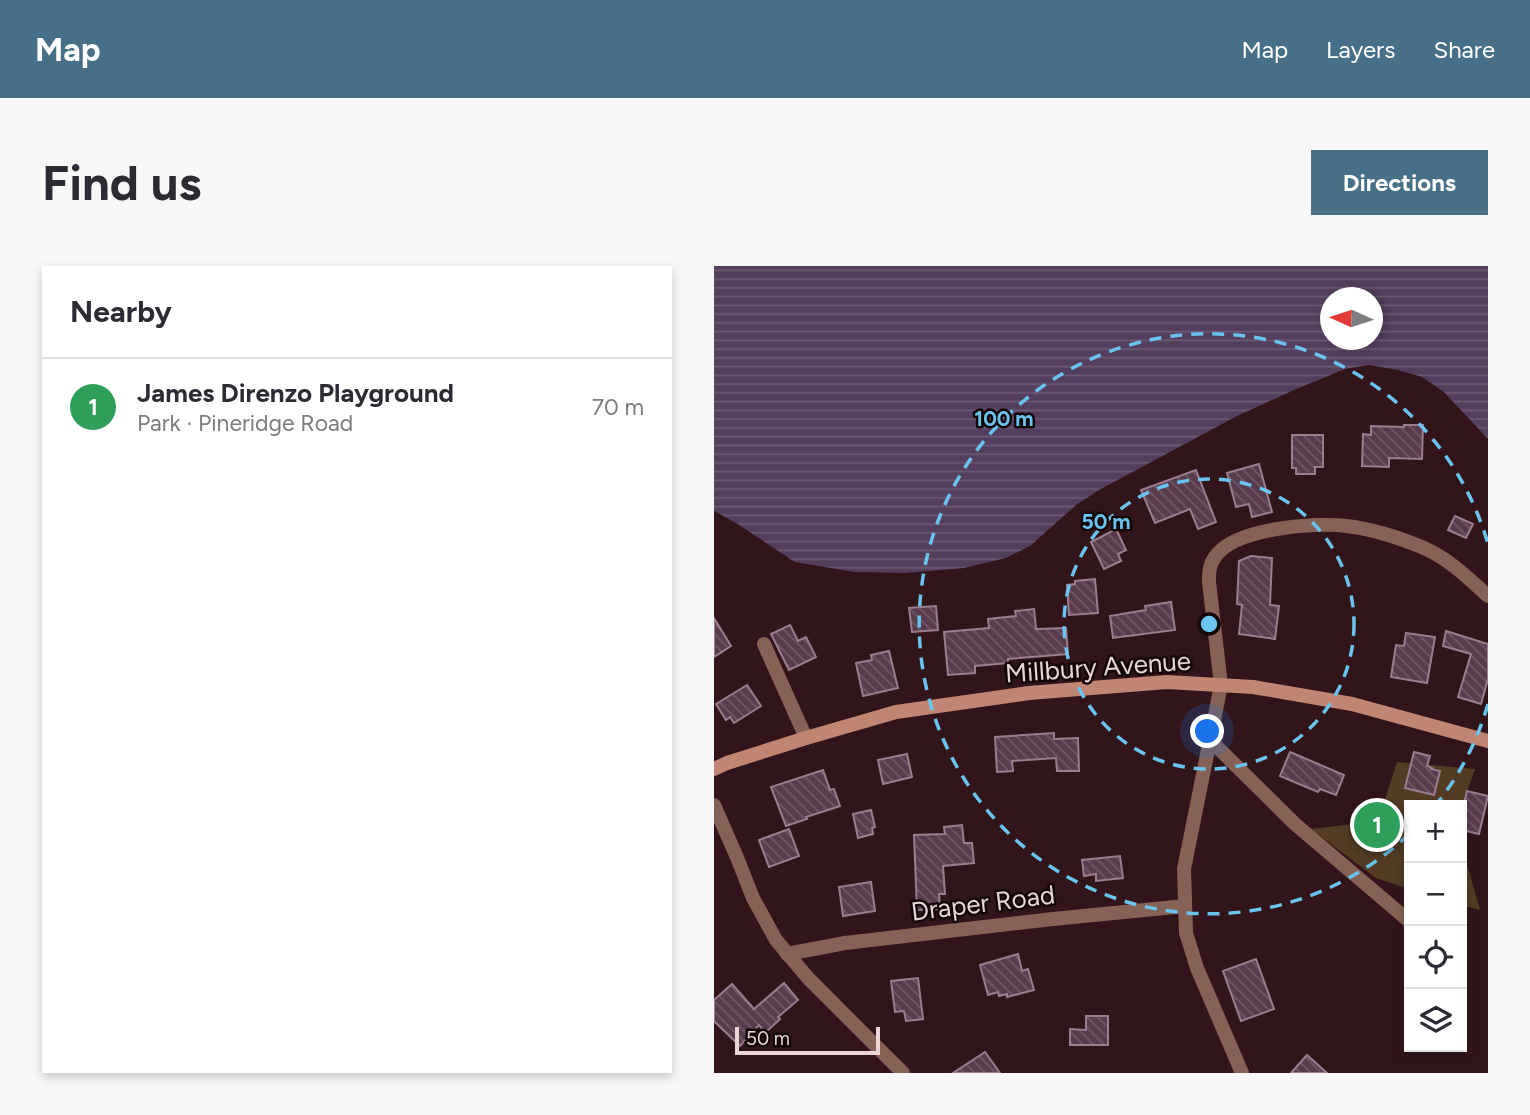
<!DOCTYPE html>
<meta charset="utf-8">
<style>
body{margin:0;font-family:Figtree,sans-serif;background:#f7f7f7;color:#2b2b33}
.controls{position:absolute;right:21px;bottom:21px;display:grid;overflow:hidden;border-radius:0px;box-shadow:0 4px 10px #0003}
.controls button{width:63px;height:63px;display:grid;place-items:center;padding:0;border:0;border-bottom:2px solid #e1e1e2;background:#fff;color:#2b2b33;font:35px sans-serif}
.compass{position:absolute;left:606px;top:21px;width:63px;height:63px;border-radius:50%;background:#fff;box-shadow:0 4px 10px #0003;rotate:273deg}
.scale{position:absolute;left:21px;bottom:18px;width:145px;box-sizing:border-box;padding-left:7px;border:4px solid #ead5d7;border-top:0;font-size:19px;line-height:24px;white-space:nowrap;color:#ead5d7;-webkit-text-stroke:5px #120607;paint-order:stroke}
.you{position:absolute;left:494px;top:466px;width:24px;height:24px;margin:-18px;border:5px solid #fff;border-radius:50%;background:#1a73e8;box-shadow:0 0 0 10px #1a73e833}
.badge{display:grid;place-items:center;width:46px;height:46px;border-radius:50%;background:#477088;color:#fff;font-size:23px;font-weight:700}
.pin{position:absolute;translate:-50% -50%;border:4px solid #fff;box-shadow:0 2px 7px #0006}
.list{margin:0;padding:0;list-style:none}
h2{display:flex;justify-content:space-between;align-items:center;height:91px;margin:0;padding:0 28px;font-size:30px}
h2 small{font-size:23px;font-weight:400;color:#7c7c81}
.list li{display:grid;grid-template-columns:46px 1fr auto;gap:21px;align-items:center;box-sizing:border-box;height:98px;padding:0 28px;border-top:2px solid #e1e1e2}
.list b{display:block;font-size:26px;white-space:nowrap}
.list p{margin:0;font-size:23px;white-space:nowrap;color:#7c7c81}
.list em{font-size:23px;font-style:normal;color:#7c7c81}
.icon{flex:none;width:38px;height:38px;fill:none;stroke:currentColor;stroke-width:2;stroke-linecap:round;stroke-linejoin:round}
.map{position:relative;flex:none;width:774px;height:807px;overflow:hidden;border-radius:0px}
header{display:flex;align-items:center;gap:42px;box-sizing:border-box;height:98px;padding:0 35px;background:#477088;color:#fff}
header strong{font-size:33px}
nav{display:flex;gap:38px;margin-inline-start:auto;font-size:24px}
.intro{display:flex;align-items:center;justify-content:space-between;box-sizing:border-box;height:168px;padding:0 42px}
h1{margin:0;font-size:49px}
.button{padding:18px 32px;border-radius:0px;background:#477088;color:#fff;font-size:24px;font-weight:700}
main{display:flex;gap:42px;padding:0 42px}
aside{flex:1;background:#fff;border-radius:0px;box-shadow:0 4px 10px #0003}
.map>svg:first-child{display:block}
</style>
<header>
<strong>Map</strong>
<nav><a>Map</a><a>Layers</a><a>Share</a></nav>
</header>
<div class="intro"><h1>Find us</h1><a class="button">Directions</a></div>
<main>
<aside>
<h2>Nearby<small></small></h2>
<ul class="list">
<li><span class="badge" style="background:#2e9e5b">1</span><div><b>James Direnzo Playground</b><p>Park · Pineridge Road</p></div><em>70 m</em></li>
</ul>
</aside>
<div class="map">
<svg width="774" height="807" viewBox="0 0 774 807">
<defs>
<pattern id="water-rules" width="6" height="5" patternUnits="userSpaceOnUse" patternTransform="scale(1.75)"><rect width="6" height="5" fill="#533e5d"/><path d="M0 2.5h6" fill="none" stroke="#6c5974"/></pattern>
<pattern id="building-back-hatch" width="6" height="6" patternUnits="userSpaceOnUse" patternTransform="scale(1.75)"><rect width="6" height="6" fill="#583c4d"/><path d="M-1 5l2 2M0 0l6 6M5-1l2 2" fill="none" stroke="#705766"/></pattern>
</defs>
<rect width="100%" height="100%" fill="#32151a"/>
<!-- green -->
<g fill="#543c24">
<polygon points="683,496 761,503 748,540 695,539 695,623 662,612 597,563 664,555"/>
<polygon points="748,581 766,644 748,639"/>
</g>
<!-- water -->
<path fill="url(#water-rules)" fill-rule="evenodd" d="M0,0H774V173L730,126L708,111L684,104L655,99L631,103L580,124L523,150L385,224L362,239L316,280L292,292L250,302L192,307L141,306L81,296L22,257L0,245ZM617,32H659V74H617Z"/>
<!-- building -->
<g fill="url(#building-back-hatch)" stroke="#9c7c8f" stroke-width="2">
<polygon points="690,159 709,159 708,193 675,192 675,201 648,200 649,168 657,169 657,160 690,161"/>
<polygon points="578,169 609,169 609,201 601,201 601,208 582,208 582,202 578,202"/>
<polygon points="545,198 558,246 538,251 535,238 522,241 513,207"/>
<polygon points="482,204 502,256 484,263 476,243 441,257 427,224"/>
<polygon points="741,250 759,258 752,272 734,264"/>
<polygon points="402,263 412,284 404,288 407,295 390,303 377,276"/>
<polygon points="537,290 558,292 556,339 565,340 561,373 525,368 528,339 523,338 525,295"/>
<polygon points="381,313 384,347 355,349 353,319 361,318 361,315"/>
<polygon points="457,336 461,364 399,372 396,350 432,344 431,340"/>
<polygon points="222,340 224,364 198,366 195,342"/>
<polygon points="320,343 322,363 352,362 354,388 294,393 294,397 261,400 261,407 234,409 230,366 275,362 274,353 302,350 301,345"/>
<polygon points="0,352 17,380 0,391"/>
<polygon points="76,359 84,375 92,371 102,391 75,404 57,368"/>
<polygon points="732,365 774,378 774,413 767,438 744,431 757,388 729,380"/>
<polygon points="692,367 721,371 713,417 677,411 682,379 690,380"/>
<polygon points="175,385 184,422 149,430 142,397 158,394 157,389"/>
<polygon points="33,419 47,440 20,457 16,451 12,454 2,438"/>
<polygon points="340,467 340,473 364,472 365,505 343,505 342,492 298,495 299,505 283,506 281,471"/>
<polygon points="576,486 630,509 622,529 606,523 604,526 566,510"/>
<polygon points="700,486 716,490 713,500 718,502 717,503 726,505 720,529 691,522"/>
<polygon points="193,488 198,511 169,518 164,494"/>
<polygon points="109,504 116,524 120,523 126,540 92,551 93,553 72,560 57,521"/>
<polygon points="753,525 774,530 765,568 748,564 748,546"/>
<polygon points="157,544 161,561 158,562 159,568 144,572 139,548"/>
<polygon points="248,559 250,577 258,577 260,597 229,600 231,628 225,628 226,643 203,644 200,569 231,568 230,561"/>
<polygon points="75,563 85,590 55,601 45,574"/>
<polygon points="406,590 409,612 382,615 382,608 370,610 368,594"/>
<polygon points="157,616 161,645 129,650 125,621"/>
<polygon points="304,688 308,705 314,703 320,724 293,731 293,728 285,730 284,726 274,729 266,699"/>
<polygon points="542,693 560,743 527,755 509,705"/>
<polygon points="204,712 209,753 192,755 190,745 181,746 177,715"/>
<polygon points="70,717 84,734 64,751 66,753 51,767 45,759 26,780 0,755 0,734 18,718 40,743"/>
<polygon points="372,750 394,750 394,779 356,779 356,763 372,764"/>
<polygon points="271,786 286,807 239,807"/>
<polygon points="593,789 613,807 577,807"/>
</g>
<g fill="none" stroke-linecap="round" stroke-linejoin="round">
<!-- street -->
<g stroke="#866155" stroke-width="14">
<polyline points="50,378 92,472"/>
<polyline points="496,474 581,558 695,655"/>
<polyline points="0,539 22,589 39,632 62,674 94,712 189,807"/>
<polyline points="73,688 131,677 339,653 471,640"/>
<path d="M528,807L483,702L472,667L470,603L507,419L495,316C495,307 495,299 501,291C520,262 601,256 633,260C659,263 686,272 710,282C735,293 754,312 774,330"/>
</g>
<!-- secondary -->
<polyline stroke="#c18573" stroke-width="14" points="0,503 13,497 92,472 182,446 315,427 453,416 539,421 638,438 774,475"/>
</g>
<!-- distance rings -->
<g fill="none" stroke="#69c4f0" stroke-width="3.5" stroke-dasharray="12 9">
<circle cx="495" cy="358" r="145"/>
<path d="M774 438A290 290 0 0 1 722 539M695 568A290 290 0 1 1 774 278"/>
</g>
<g text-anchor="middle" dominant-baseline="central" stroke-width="5" stroke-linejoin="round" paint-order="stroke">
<!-- street labels -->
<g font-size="26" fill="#ead5d7" stroke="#120607">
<text transform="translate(384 401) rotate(-4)">Millbury Avenue</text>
<text transform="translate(269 637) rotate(-7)">Draper Road</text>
</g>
</g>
<circle cx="495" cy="358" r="10" fill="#69c4f0" stroke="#120607" stroke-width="3.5"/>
<g font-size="21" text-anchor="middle" font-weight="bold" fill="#69c4f0" stroke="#120607" stroke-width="5" stroke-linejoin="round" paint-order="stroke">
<text x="290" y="160">100 m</text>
<text x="392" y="263">50 m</text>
</g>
</svg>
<div class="controls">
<button>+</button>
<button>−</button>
<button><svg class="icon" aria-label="locate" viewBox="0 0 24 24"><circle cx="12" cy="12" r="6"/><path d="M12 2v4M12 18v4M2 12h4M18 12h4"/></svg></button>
<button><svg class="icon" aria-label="layers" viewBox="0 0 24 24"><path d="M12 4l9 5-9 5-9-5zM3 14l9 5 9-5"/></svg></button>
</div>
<svg class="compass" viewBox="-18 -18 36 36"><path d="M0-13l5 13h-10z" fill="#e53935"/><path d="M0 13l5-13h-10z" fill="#7c7c81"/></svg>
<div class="scale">50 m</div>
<div class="you"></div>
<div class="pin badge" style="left:663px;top:559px;background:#2e9e5b">1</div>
</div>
</main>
